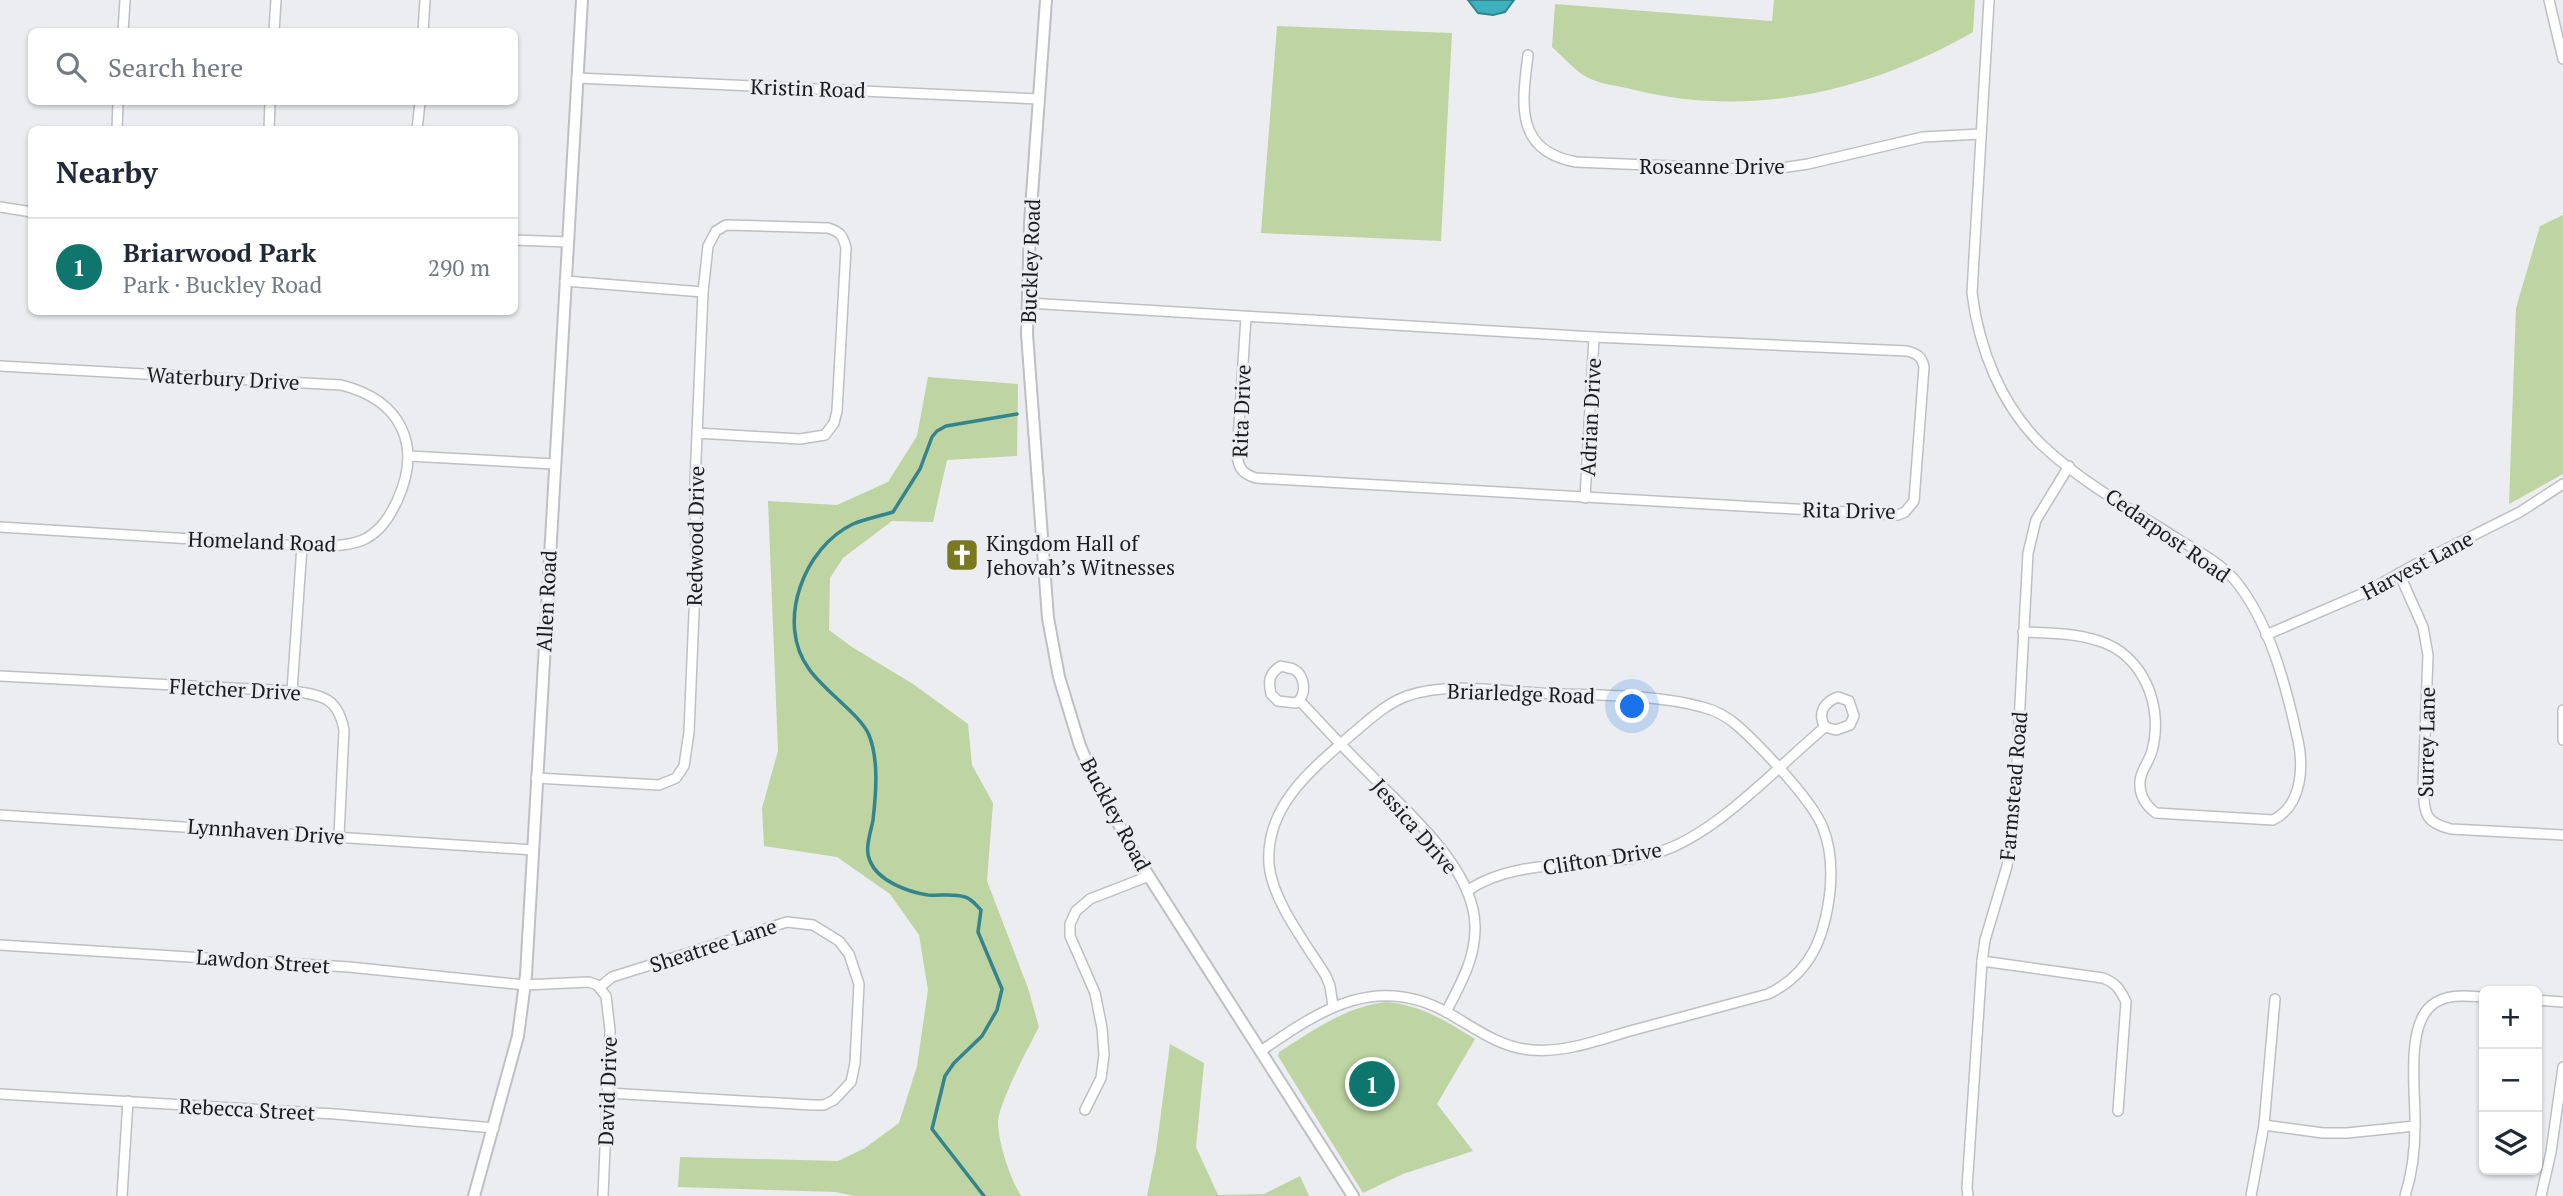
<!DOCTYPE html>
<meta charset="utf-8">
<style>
body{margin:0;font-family:"PT Serif",serif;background:#f6f6f7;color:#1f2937}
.controls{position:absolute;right:21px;bottom:21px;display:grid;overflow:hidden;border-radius:10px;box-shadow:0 2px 5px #0004}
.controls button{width:63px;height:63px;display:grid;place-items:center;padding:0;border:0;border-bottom:2px solid #e0e1e3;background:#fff;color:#1f2937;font:35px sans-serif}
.you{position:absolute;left:1633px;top:707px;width:24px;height:24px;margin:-18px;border:5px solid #fff;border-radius:50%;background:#1a73e8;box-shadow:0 0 0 10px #1a73e833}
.badge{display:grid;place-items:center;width:46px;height:46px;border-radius:50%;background:#0f766e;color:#fff;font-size:23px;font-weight:700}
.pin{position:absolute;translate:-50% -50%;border:4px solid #fff;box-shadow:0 2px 7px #0006}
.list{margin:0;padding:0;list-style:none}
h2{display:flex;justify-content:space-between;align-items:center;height:91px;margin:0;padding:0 28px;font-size:30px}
h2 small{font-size:23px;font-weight:400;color:#747a83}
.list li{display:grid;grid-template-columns:46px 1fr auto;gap:21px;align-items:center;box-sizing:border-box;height:98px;padding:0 28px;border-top:2px solid #e0e1e3}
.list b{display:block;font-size:26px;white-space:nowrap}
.list p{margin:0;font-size:23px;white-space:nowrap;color:#747a83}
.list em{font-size:23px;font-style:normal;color:#747a83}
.icon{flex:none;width:38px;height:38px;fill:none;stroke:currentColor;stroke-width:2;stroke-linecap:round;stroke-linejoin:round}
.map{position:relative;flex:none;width:2563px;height:1196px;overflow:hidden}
.search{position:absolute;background:#fff;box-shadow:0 2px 5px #0004;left:28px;top:28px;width:490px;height:77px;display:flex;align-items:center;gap:18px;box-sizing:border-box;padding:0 24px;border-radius:10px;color:#747a83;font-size:26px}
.panel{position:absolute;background:#fff;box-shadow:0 2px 5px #0004;left:28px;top:126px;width:490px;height:189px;border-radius:10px}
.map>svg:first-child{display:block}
</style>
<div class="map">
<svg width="2563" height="1196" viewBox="0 0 2563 1196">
<rect width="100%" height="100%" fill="#ecedf1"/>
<!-- green -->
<g fill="#bed4a2">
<path d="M1774,0H1975L1973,32C1871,91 1751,119 1635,90C1620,86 1596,84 1583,75C1572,67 1562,56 1552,47L1555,4L1772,21Z"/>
<polygon points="1277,26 1452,33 1441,241 1261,233"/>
<polygon points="2563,215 2563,474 2509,504 2516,308 2540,226"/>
<path d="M928,377L1018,384L1017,456L947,460L933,522L892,521L843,558L830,578L829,630L852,647L913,684L968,724L972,765L993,803L987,881L1028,988L1039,1027C1029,1046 998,1104 998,1123C999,1145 1010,1178 1021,1196H854L836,1192L678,1187L680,1157L838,1161L865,1148L899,1123L917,1066L928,990L919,935L890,894L837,857L764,846L762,808L778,751L768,501L837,505L888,482L917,436Z"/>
<path d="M1386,1002C1421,1005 1446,1021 1475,1039L1437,1104L1473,1151L1403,1174L1363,1193L1278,1056L1279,1052C1314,1030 1345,1007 1386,1002Z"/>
<polygon points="1170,1044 1204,1063 1196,1147 1218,1195 1264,1194 1300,1176 1309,1196 1147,1196 1156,1151"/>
</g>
<!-- water -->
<polygon fill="#3eb1be" stroke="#34848d" stroke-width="2" points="1468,0 1514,0 1505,12 1493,15 1478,13"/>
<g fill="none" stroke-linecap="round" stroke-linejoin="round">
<!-- stream -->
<path stroke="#34848d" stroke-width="3.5" d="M984,1196L932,1129L945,1076L954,1063L982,1036L997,1010L1002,989L978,932L981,910C976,905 972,899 965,897C953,893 940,896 928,895C908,892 878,881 870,861C864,849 871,832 873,820C876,794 879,760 869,735C860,714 824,691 809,669C775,623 804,547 853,524C865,519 880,516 893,512L920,469L932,437L937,431L946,426L1017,414"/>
<defs>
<g id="minor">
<path d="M1989,0L1972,293C1979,349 2001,405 2042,445C2081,482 2132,510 2178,539C2197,551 2219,562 2234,579C2269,621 2285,682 2297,736C2304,765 2303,805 2273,820L2156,813C2145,805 2139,795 2140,781C2141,770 2149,762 2152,751C2164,707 2144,655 2099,641C2075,633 2048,633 2023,632"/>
<polyline points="2549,0 2563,59"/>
<polyline points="123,32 125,0"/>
<polyline points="274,32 276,0"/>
<polyline points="423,32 425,0"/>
<path d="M1528,55C1522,103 1514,151 1576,162L1768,170L1808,164L1923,137L1981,134"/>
<polyline points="577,78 1039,99"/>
<polyline points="117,130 118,102"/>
<polyline points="269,130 270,102"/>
<polyline points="417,130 420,102"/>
<polyline points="0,207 32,212"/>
<polyline points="514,240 568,242"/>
<polyline points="565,281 703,292"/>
<path d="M1028,303L1594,337L1907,351C1918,354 1922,357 1924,367L1914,501L1905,512L1898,515L1256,478C1243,474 1239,469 1237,456L1246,317"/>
<path d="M0,366L341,385C401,400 423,445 397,501C390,516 382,529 367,538C349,548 323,545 302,546L0,527"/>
<polyline points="409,456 554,464"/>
<polyline points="1585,498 1594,337"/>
<path d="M2399,573L2423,627L2428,655L2423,789C2425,814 2424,822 2451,829L2563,835"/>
<polyline points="2266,635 2366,592 2416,564 2520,512 2563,484"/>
<path d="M1281,666C1283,667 1291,668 1293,669C1306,675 1307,696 1296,703L1278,701L1271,694C1268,681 1269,673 1281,666Z"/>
<path d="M0,676L292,691C323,695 338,698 344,730L339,836"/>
<polyline points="292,691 302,546"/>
<path d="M1838,697L1849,701L1854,716L1850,725L1836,730L1825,727C1817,713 1824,702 1838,697Z"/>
<path d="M1300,701C1322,725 1344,748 1367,771C1406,811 1474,867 1475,926C1476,958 1460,985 1446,1012"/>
<polyline points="2563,710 2563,740"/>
<path d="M536,778L659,785L676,778L684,766L689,732L696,565L695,482L703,292L708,246L716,231L726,225L828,228C841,232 843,236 846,248L837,411L834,423L825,435L800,439L697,433"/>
<polyline points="0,815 533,850"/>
<path d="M1467,891C1520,854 1600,871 1659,852C1717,834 1778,766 1825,727"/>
<polyline points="0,945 349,967 525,985 589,982 597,985 606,996 610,1030 603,1196"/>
<path d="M1982,961L2103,978C2116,983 2120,989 2126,1002L2118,1111"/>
<polyline points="600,987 612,977 787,922 813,925 839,941 849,954 859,984 855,1063 851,1082 834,1100 824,1105 812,1105 608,1093"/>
<polyline points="2537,1000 2563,1002"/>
<path d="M1261,1051C1321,1009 1378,972 1450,1014C1476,1029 1501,1048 1532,1050C1564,1053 1599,1040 1630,1031C1676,1019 1722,1006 1768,994C1812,973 1825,935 1830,891C1832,870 1831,848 1823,828C1813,801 1761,747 1739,727C1729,718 1715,710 1702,707C1650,693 1592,696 1539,693C1497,691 1448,682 1407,696C1385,704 1368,721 1351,735C1312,769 1265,806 1269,864C1272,901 1307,945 1326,976L1330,986L1333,1006"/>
<polyline points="0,1094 335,1114 494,1128"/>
<polyline points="1085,1110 1101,1078 1104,1055 1102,1028 1095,993 1070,936 1070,924 1076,911 1090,899 1149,876"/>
<polyline points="2264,1125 2323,1133 2347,1133 2415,1126"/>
<polyline points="122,1196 128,1101"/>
<polyline points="1968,1196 1967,1188 1982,961 1985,940 2007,866 2014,817 2028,553 2036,520 2069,466"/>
<polyline points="2251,1196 2264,1125 2275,999"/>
<path d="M2405,1196C2412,1174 2415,1149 2415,1126C2416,1095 2405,1026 2432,1005C2447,993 2467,996 2484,997"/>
<polyline points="2541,1196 2551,1152 2563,1067"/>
</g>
<g id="tertiary">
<polyline points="1046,0 1030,223 1027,334 1048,618 1059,677 1080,746 1092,774 1136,856 1353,1196"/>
<polyline points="474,1196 518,1036 526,975 582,0"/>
</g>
</defs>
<!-- minor casing -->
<use href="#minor" stroke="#bebfc3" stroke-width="12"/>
<!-- tertiary casing -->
<use href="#tertiary" stroke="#bebfc3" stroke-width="14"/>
<!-- minor -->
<use href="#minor" stroke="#fff" stroke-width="9"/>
<!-- tertiary -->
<use href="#tertiary" stroke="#fff" stroke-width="10"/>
</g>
<!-- icons -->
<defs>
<symbol id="church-square" viewBox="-11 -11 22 22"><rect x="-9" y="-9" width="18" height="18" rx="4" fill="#7a7920" stroke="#ecedf1"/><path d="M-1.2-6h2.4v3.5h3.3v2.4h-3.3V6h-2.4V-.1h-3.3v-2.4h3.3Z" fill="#fff"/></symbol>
</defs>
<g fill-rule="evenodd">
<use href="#church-square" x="943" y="536" width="38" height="38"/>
</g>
<g text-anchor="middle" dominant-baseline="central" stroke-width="6" stroke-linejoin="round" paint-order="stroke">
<!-- street labels -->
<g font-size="21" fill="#1b1b1c" stroke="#ecedf1">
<text transform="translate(808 88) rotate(2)">Kristin Road</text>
<text x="1712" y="166">Roseanne Drive</text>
<text transform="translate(1030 261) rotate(-88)">Buckley Road</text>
<text transform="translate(223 378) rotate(3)">Waterbury Drive</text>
<text transform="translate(1241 411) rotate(-88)">Rita Drive</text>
<text transform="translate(1590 417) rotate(-87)">Adrian Drive</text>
<text transform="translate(1849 510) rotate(1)">Rita Drive</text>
<text transform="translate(2168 535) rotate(35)">Cedarpost Road</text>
<text transform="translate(695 536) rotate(-89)">Redwood Drive</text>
<text transform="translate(262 541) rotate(2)">Homeland Road</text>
<text transform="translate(2417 565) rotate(-28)">Harvest Lane</text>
<text transform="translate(546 601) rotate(-87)">Allen Road</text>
<text transform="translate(235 689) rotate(3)">Fletcher Drive</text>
<text transform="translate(1521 693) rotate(2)">Briarledge Road</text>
<text transform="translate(2426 742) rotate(-89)">Surrey Lane</text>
<text transform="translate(2013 786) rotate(-85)">Farmstead Road</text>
<text transform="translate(1116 814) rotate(62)">Buckley Road</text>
<text transform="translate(1415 826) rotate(49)">Jessica Drive</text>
<text transform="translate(266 831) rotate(4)">Lynnhaven Drive</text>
<text transform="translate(1602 858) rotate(-9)">Clifton Drive</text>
<text transform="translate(713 945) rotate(-18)">Sheatree Lane</text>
<text transform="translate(263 961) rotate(4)">Lawdon Street</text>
<text transform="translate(607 1091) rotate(-88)">David Drive</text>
<text transform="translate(247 1109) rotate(3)">Rebecca Street</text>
</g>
<!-- poi labels -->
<g font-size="21" fill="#1b1b1c" stroke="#ecedf1" text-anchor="start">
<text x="986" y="543">Kingdom Hall of<tspan x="986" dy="24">Jehovah’s Witnesses</tspan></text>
</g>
</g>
</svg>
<div class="controls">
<button>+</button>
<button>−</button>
<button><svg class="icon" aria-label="layers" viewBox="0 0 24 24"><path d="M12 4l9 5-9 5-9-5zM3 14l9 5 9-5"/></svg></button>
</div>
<div class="you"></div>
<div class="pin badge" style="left:1372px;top:1084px">1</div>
<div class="search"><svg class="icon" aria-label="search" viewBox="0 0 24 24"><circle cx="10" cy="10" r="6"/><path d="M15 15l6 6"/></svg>Search here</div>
<section class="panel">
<h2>Nearby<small></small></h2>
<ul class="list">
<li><span class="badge">1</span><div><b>Briarwood Park</b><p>Park · Buckley Road</p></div><em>290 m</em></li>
</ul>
</section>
</div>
